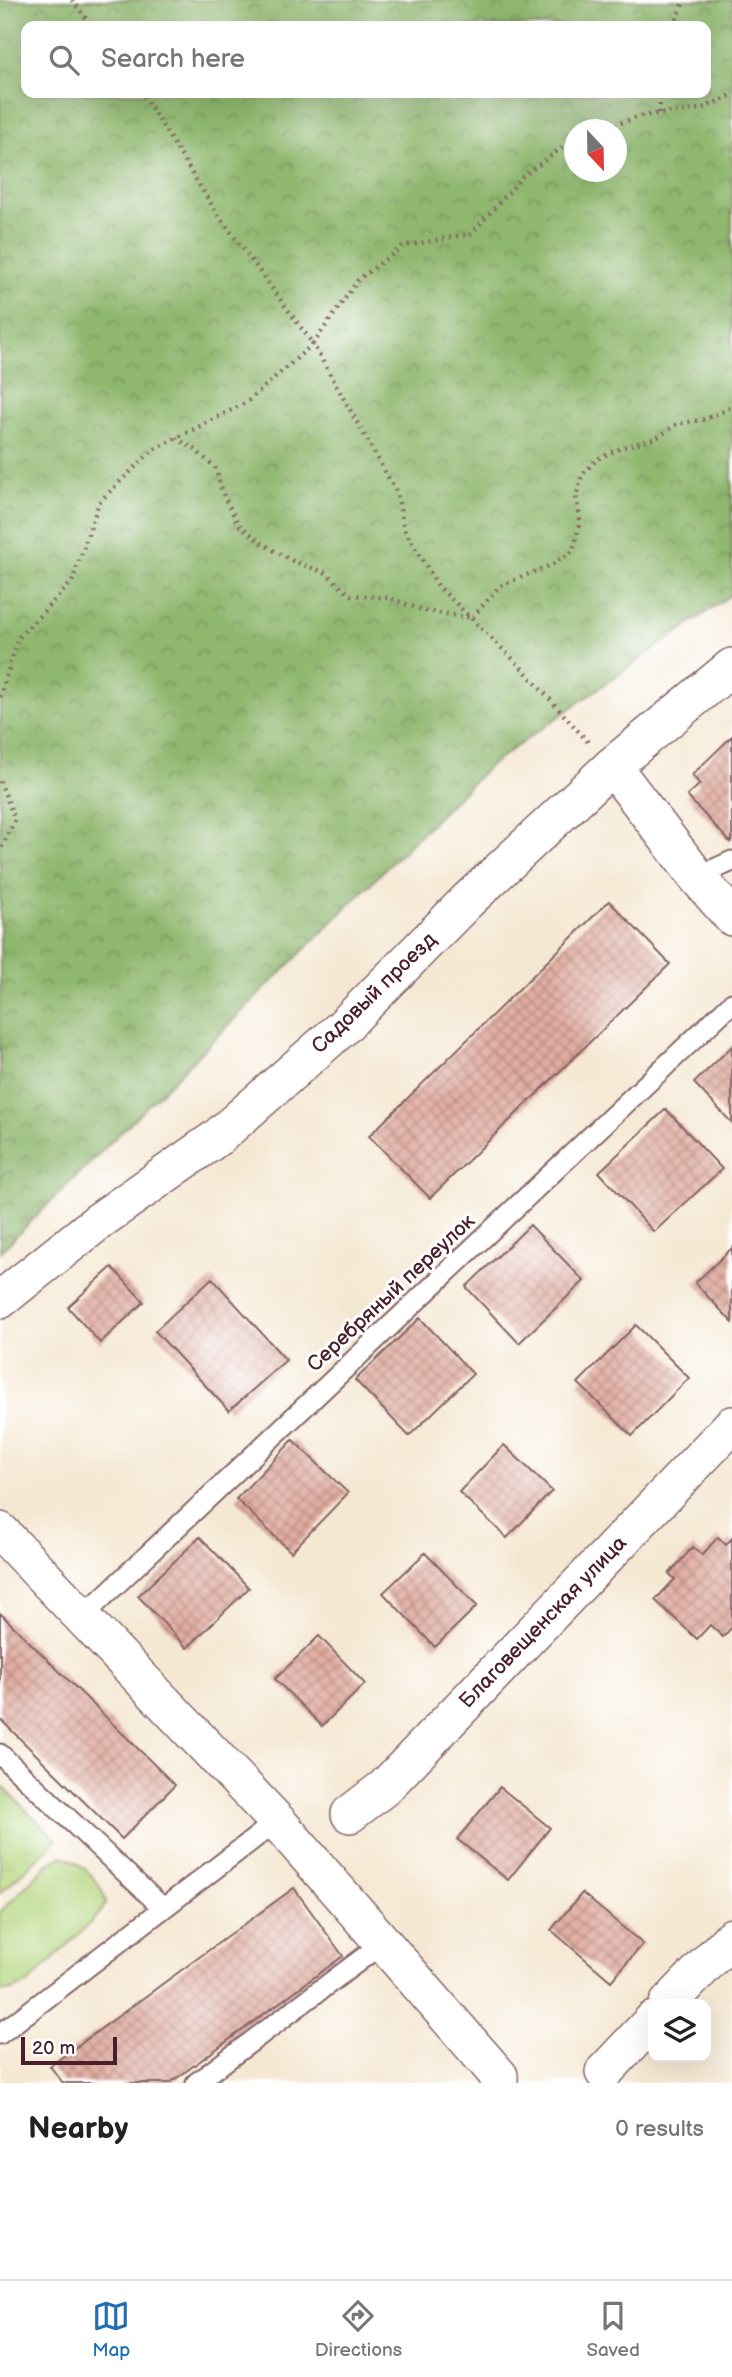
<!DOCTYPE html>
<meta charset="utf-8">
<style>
body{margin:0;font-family:"Balsamiq Sans",sans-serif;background:#f2f2f2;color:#222}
.controls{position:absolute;right:21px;bottom:21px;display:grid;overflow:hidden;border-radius:14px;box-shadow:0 7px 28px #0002}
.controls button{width:63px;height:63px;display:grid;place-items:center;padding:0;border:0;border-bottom:2px solid #e0e0e0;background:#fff;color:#222;font:35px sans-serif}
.compass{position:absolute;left:564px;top:119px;width:63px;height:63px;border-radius:50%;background:#fff;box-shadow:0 7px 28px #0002;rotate:158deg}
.scale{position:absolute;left:21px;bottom:18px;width:96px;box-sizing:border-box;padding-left:7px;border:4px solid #4a1f2b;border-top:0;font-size:19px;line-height:24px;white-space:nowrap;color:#4a1f2b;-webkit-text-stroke:5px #fff;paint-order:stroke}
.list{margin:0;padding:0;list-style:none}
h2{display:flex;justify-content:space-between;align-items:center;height:91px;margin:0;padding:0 28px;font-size:30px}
h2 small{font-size:23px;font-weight:400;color:#767676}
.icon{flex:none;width:38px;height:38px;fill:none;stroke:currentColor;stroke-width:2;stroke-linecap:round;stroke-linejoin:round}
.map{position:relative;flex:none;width:732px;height:2083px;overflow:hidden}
.search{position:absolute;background:#fff;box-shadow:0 7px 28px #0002;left:21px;right:21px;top:21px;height:77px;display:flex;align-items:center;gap:18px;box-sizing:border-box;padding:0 24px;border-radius:14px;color:#767676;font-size:26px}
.sheet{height:196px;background:#fff}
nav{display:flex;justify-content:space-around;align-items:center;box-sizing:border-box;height:98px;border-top:2px solid #e0e0e0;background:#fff;font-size:19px;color:#767676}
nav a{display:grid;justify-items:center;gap:4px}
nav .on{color:#1f6fb2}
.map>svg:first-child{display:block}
</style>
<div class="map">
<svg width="732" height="2083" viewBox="0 0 732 2083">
<defs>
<pattern id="forest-crowns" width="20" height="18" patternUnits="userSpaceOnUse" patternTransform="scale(1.75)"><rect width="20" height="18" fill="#8fb76e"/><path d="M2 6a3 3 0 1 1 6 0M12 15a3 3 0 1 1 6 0" fill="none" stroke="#77945b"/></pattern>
<pattern id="park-tufts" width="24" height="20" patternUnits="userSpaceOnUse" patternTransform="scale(1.75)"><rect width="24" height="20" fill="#b4d67f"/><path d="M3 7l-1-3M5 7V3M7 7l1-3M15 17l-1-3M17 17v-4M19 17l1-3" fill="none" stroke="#9cb76e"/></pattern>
<pattern id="building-cross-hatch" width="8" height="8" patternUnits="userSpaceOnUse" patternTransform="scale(1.75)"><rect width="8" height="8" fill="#e1ada1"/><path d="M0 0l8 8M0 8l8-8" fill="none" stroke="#b88c83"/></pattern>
</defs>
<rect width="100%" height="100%" fill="#fff"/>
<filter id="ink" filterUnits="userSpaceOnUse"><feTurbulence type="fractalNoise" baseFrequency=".0143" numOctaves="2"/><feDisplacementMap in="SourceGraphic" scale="14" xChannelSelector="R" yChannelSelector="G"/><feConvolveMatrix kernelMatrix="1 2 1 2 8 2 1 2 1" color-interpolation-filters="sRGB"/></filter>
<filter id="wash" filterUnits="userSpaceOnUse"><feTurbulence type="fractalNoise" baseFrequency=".00686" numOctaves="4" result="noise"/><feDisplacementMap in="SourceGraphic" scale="28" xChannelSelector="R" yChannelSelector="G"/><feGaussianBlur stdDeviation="1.57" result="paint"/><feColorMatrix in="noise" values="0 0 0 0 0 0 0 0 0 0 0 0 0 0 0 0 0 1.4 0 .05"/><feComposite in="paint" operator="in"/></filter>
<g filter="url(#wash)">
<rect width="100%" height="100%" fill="#f5e8d3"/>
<!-- forest -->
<path fill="url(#forest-crowns)" stroke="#6c6b4c" stroke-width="2" fill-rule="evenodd" d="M0,0H732V594L489,766L0,1252ZM26,26H706V93H26ZM574,130H616V172H574Z"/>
<!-- park -->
<polygon fill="url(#park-tufts)" stroke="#7f7a55" stroke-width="2" points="0,1784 57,1840 0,1893"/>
<!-- garden -->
<path fill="#b4d67f" stroke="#7f7a55" stroke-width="2" d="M62,1856C81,1861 102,1883 106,1902L101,1912L28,1984L9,1991L0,1990V1912L49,1863Z"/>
<g id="blocks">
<!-- building -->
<g fill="url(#building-cross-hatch)">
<polygon points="732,736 732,840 730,842 687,796 700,784 692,775"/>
<polygon points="609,901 670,964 430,1198 369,1136"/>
<polygon points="732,1046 732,1123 694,1083"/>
<polygon points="666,1109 722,1169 654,1232 599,1172"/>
<polygon points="530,1225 584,1281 519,1343 466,1287"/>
<polygon points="732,1248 732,1322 695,1283"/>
<polygon points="112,1267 144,1302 100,1343 68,1307"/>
<polygon points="212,1278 286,1360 229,1411 155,1331"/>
<polygon points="420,1318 473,1374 409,1436 355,1380"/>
<polygon points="636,1325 689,1378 632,1436 578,1383"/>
<polygon points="293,1440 348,1493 291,1552 236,1499"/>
<polygon points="504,1445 552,1491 507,1538 459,1492"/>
<polygon points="200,1537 249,1588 187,1648 138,1596"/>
<polygon points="718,1537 726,1545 732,1538 732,1627 723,1637 710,1625 697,1639 655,1600 675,1579 669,1574 693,1547 702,1555"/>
<polygon points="425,1553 477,1606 435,1647 383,1593"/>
<polygon points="0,1613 175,1785 122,1839 0,1719"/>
<polygon points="319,1636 365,1684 322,1726 275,1679"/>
<polygon points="500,1787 550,1828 508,1880 457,1839"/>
<polygon points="294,1888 343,1956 170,2083 63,2083 50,2066"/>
<polygon points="582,1893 643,1944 611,1981 551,1930"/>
</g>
</g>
</g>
<g filter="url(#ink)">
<use href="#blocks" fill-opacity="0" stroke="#866566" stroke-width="2"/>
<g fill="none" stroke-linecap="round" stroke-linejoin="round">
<defs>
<g id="service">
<polyline points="697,877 732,861"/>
<polyline points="82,1617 732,1003"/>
<polyline points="0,1754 163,1908"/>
<polyline points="0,2034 277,1821"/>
<polyline points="196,2083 383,1943"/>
</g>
<g id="minor">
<polyline points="612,766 697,877 732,917"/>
<polyline points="0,1300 99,1221 218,1137 343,1027 467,901 612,766 732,667"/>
<polyline points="0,1531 277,1821 499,2076 499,2083"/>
<polyline points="350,1814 385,1787 732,1425"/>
<polyline points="668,2004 732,1937"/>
<polyline points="604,2072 653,2020"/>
</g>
</defs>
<!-- service casing -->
<use href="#service" stroke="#866566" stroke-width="23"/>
<!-- minor casing -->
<use href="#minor" stroke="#866566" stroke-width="40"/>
<!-- path -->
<g stroke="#866566" stroke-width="4.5" stroke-dasharray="2 5" stroke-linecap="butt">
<polyline points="72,0 92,26"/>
<polyline points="674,26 684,0"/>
<polyline points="659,113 661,93"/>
<polyline points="601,130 640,116 701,109 732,95"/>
<polyline points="574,139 523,176 471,234 403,246 358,280 313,344 397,493 404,529 438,586 521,667 588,742"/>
<polyline points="176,438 194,449 215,467 223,494 238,524 263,544 293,561 326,573 350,595 390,598 425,611 472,618 500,586 553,564 573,551 580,522 576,496 582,475 597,459 623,447 657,438 677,424 706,419 732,407"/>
<polyline points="0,697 18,638 72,582 99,502 153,450 247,402 313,344 216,212 142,93"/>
<polyline points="0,781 15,820 0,850"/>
</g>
<!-- service -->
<use href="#service" stroke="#fff" stroke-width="19"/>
<!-- minor -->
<use href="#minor" stroke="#fff" stroke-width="37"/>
</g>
</g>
<g text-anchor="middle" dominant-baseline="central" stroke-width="6" stroke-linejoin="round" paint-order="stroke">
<!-- street labels -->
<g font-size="21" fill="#4a1f2b" stroke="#fff">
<text transform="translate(374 993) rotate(-44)">Садовый проезд</text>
<text transform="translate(391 1293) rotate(-43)">Серебряный переулок</text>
<text transform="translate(543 1622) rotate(-46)">Благовещенская улица</text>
</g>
</g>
</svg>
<div class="controls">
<button><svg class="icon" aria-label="layers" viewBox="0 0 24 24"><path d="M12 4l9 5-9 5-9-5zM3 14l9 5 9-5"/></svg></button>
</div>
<svg class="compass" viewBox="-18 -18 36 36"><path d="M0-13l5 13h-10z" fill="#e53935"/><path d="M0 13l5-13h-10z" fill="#767676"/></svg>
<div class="scale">20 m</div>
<div class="search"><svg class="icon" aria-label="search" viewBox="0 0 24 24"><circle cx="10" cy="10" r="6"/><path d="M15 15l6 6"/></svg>Search here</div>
</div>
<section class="sheet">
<h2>Nearby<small>0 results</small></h2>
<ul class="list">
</ul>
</section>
<nav>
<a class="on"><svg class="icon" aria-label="map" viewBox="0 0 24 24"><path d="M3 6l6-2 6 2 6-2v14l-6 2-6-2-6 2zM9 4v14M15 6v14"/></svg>Map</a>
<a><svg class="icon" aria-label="directions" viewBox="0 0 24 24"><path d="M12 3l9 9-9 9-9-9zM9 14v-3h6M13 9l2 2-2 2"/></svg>Directions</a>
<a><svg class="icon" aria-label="saved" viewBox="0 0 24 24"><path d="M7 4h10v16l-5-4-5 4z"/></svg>Saved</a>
</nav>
